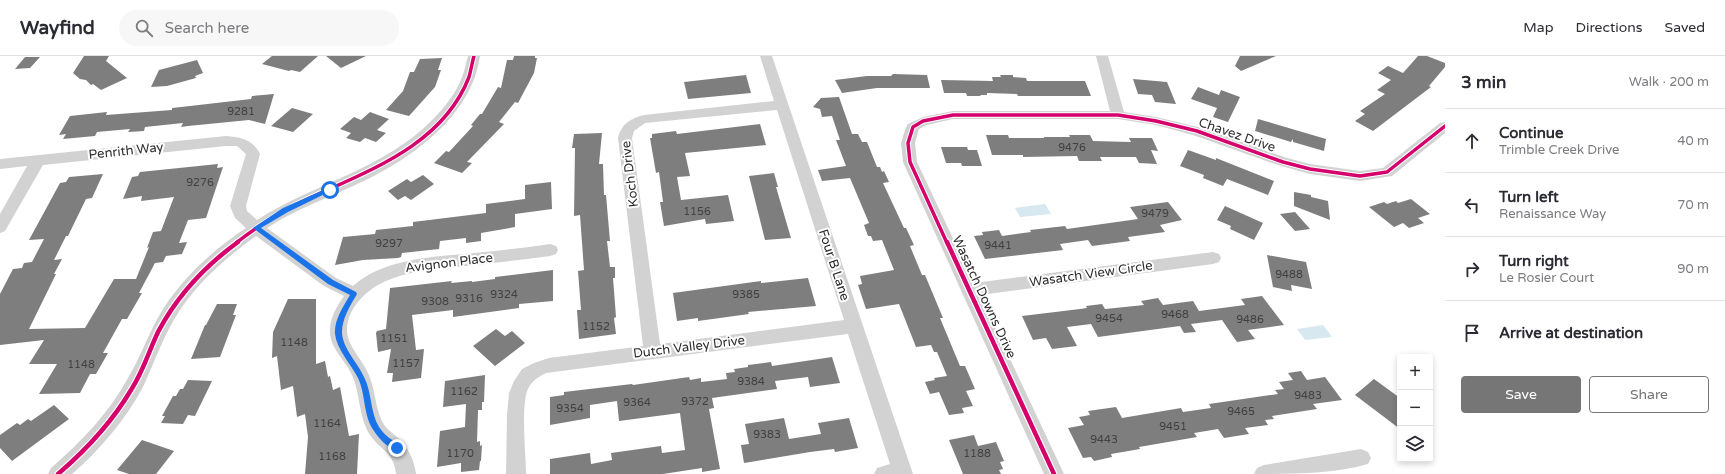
<!DOCTYPE html>
<meta charset="utf-8">
<style>
body{margin:0;font-family:"Varela Round",sans-serif;background:#f7f7f7;color:#2b2b33}
.controls{position:absolute;right:12px;bottom:12px;display:grid;overflow:hidden;border-radius:4px;box-shadow:0 2px 6px #0003}
.controls button{width:36px;height:36px;display:grid;place-items:center;padding:0;border:0;border-bottom:1px solid #e1e1e2;background:#fff;color:#2b2b33;font:20px sans-serif}
.stop{position:absolute;width:12px;height:12px;margin:-9px;border:3px solid #1a73e8;border-radius:50%;background:#fff}
.stop.end{background:#1a73e8;border-color:#fff;box-shadow:0 1px 4px #0008}
.list{margin:0;padding:0;list-style:none}
h2{display:flex;justify-content:space-between;align-items:center;height:52px;margin:0;padding:0 16px;font-size:17px}
h2 small{font-size:13px;font-weight:400;color:#7c7c81}
.list li{display:grid;grid-template-columns:26px 1fr auto;gap:12px;align-items:center;box-sizing:border-box;height:64px;padding:0 16px;border-top:1px solid #e1e1e2}
.list b{display:block;font-size:15px;white-space:nowrap}
.list p{margin:0;font-size:13px;white-space:nowrap;color:#7c7c81}
.list em{font-size:13px;font-style:normal;color:#7c7c81}
.actions{display:flex;gap:8px;padding:12px 16px}
.actions a{flex:1;padding:9px 0;border:1px solid #767676;border-radius:4px;text-align:center;font-size:14px;color:#767676}
.actions .main{background:#767676;color:#fff}
.icon{flex:none;width:22px;height:22px;fill:none;stroke:currentColor;stroke-width:2;stroke-linecap:round;stroke-linejoin:round}
.map{position:relative;flex:none;width:1445px;height:418px;overflow:hidden}
header{display:flex;align-items:center;gap:24px;box-sizing:border-box;height:56px;padding:0 20px;background:#fff;border-bottom:1px solid #e1e1e2}
header strong{font-size:19px}
nav{display:flex;gap:22px;margin-inline-start:auto;font-size:14px}
.search{width:280px;height:36px;background:#f7f7f7;display:flex;align-items:center;gap:10px;box-sizing:border-box;padding:0 14px;border-radius:22px;color:#7c7c81;font-size:15px}
main{display:flex}
aside{flex:1;background:#fff}
.map>svg:first-child{display:block}
</style>
<header>
<strong>Wayfind</strong>
<div class="search"><svg class="icon" aria-label="search" viewBox="0 0 24 24"><circle cx="10" cy="10" r="6"/><path d="M15 15l6 6"/></svg>Search here</div>
<nav><a>Map</a><a>Directions</a><a>Saved</a></nav>
</header>
<main>
<div class="map">
<svg width="1445" height="418" viewBox="0 0 1445 418">
<rect width="100%" height="100%" fill="#fff"/>
<!-- water -->
<g fill="#d7e8f1">
<polygon points="1045,148 1051,158 1020,161 1015,152"/>
<polygon points="1323,269 1332,281 1305,284 1297,273"/>
</g>
<!-- building -->
<g fill="#7e7e7e">
<polygon points="84,0 109,0 106,5 127,22 101,34 93,28 91,29 86,24 80,23 73,17"/>
<polygon points="272,0 318,0 300,16 291,14 289,15 262,8"/>
<polygon points="326,0 366,0 341,12"/>
<polygon points="514,0 535,0 535,2 537,2 534,17 518,47 515,46 499,66 504,68 467,106 472,107 462,117 434,107 446,95 449,96 473,70 471,69 480,58 482,58 498,31 501,32 507,4 513,4"/>
<polygon points="1240,0 1276,0 1241,15 1235,10"/>
<polygon points="1418,0 1427,0 1445,7 1445,11 1429,30 1431,31 1373,75 1355,65 1365,58 1360,55 1385,38 1377,34 1391,24 1378,17 1388,10 1403,17"/>
<polygon points="25,1 40,1 30,12 15,13"/>
<polygon points="442,2 438,14 441,14 435,31 409,60 386,54 403,35 410,16 414,16 420,3"/>
<polygon points="197,4 203,17 195,20 196,22 167,30 151,31 159,14"/>
<polygon points="893,18 927,19 930,32 877,32 842,37 835,24 867,20 891,20"/>
<polygon points="746,19 751,37 688,43 684,26"/>
<polygon points="1000,19 1013,19 1013,21 1026,22 1027,25 1085,25 1091,40 1018,40 1017,38 987,37 987,39 980,39 981,40 967,40 966,37 944,37 941,24 993,25 992,21 1001,21"/>
<polygon points="1133,23 1167,26 1176,48 1155,46 1152,39 1138,38"/>
<polygon points="1198,31 1219,39 1221,34 1240,41 1228,66 1213,61 1217,52 1191,43"/>
<polygon points="274,38 265,68 249,64 188,70 181,71 183,67 145,71 144,75 128,76 130,73 97,76 95,80 63,83 66,78 59,79 70,60 107,56 106,59 172,54 172,52 190,50 251,43 252,40"/>
<polygon points="839,41 852,78 858,78 862,86 867,86 877,111 880,111 882,116 884,115 889,126 883,127 904,172 906,172 914,189 910,190 922,219 925,219 943,262 940,262 960,310 965,310 975,333 966,335 973,350 962,352 964,357 949,359 939,336 930,338 925,326 935,324 934,322 947,320 937,296 934,296 931,289 916,291 899,248 866,253 858,229 862,228 860,220 894,214 882,184 873,185 871,180 868,180 864,169 869,167 850,122 822,125 818,114 846,110 836,84 840,84 832,60 822,61 820,53 813,51 821,42"/>
<polygon points="292,52 313,58 293,76 271,70"/>
<polygon points="370,56 389,63 377,74 386,77 376,86 365,82 360,86 346,82 351,77 340,73 354,61 361,64"/>
<polygon points="1258,63 1326,83 1324,95 1293,86 1293,83 1291,86 1255,75"/>
<polygon points="760,68 766,89 685,97 690,120 677,121 681,144 728,139 734,165 706,168 705,163 664,170 660,146 663,146 659,116 656,117 650,82 652,82 652,78 676,75 677,78"/>
<polygon points="602,77 599,108 603,108 604,139 606,139 610,185 607,185 610,211 615,211 615,222 613,222 616,261 614,262 616,278 579,283 577,254 581,254 578,215 584,214 580,159 574,160 575,92 572,92 574,78"/>
<polygon points="986,79 1008,79 1009,82 1044,82 1044,81 1070,81 1069,79 1090,79 1093,85 1131,86 1129,82 1152,82 1158,95 1151,94 1157,108 1139,107 1136,101 1100,101 1102,105 1079,105 1077,100 1023,101 1023,99 992,99"/>
<polygon points="941,91 967,91 968,94 977,94 982,110 962,110 961,107 946,107"/>
<polygon points="1188,94 1216,104 1216,102 1274,125 1268,139 1227,123 1223,130 1203,122 1204,119 1180,110"/>
<polygon points="218,108 217,112 223,111 206,162 188,164 179,187 187,186 182,198 166,200 163,206 155,207 139,237 142,237 127,263 122,263 103,297 108,297 96,318 90,318 80,337 39,338 57,308 29,308 44,284 0,289 0,238 13,213 22,212 24,207 32,206 44,183 29,184 60,127 66,126 69,121 103,118 92,142 86,143 68,180 66,180 54,204 62,203 54,218 56,218 29,273 85,272 114,223 136,223 149,191 147,192 153,176 161,175 174,141 141,145 142,140 123,143 132,121 138,120 140,116"/>
<polygon points="774,117 778,131 776,131 791,182 765,184 749,120"/>
<polygon points="423,119 434,128 411,144 405,140 398,144 388,135 407,123 411,126"/>
<polygon points="551,126 552,153 515,158 515,171 481,177 481,185 466,187 466,182 440,185 439,193 402,197 401,201 398,202 363,204 335,209 343,181 375,178 376,174 413,170 413,166 486,157 486,148 525,143 525,129"/>
<polygon points="1294,136 1311,139 1311,141 1328,145 1330,164 1294,150"/>
<polygon points="1411,143 1430,158 1418,162 1424,167 1409,172 1403,167 1394,171 1369,151 1384,146 1387,148 1396,145 1398,147"/>
<polygon points="1168,146 1182,164 1160,169 1165,176 1128,181 1130,185 1092,190 1088,184 1060,188 1063,194 985,203 974,180 983,179 982,176 999,174 1002,180 1031,176 1030,174 1065,170 1067,173 1138,163 1130,151"/>
<polygon points="1225,150 1263,167 1254,184 1230,173 1231,170 1217,164"/>
<polygon points="1295,156 1310,173 1295,175 1280,158"/>
<polygon points="1267,199 1306,206 1312,233 1291,229 1292,235 1273,231"/>
<polygon points="553,214 553,245 519,248 519,252 453,261 453,254 412,259 416,294 424,293 421,322 392,326 393,317 387,317 391,293 378,296 376,277 377,275 386,273 390,232 452,225 451,227 472,225 472,226 495,223 495,221"/>
<polygon points="808,222 816,250 748,256 749,258 698,265 698,262 677,265 673,237 761,225 761,227"/>
<polygon points="1262,240 1284,269 1248,274 1255,283 1237,286 1222,264 1191,268 1196,276 1184,277 1180,270 1098,281 1091,268 1067,271 1077,290 1052,293 1046,282 1033,284 1022,260 1080,253 1087,252 1086,250 1102,248 1105,253 1115,252 1144,249 1141,245 1158,242 1163,249 1193,245 1199,255 1245,249 1241,243"/>
<polygon points="288,243 316,243 316,308 325,305 328,321 330,320 333,334 340,331 349,380 359,378 357,418 305,418 308,381 305,358 297,361 293,330 281,334 277,300 272,302 273,276"/>
<polygon points="217,248 237,248 233,259 236,259 220,301 191,303 205,269 206,269"/>
<polygon points="496,273 505,280 512,275 525,287 495,310 473,290"/>
<polygon points="832,301 840,327 810,331 808,321 775,325 777,333 712,342 714,352 709,353 720,413 702,416 702,412 663,418 550,418 550,403 590,397 591,408 612,404 611,397 661,390 662,397 685,394 680,357 619,365 617,345 590,349 590,362 550,369 550,341 564,339 564,336 632,328 633,329 689,321 690,324 701,322 701,326 727,323 726,317 735,316 734,313 748,311 748,309 771,306 772,310"/>
<polygon points="1301,315 1307,324 1325,321 1342,344 1313,348 1317,353 1272,360 1274,363 1265,364 1268,369 1245,372 1249,378 1224,382 1218,373 1194,377 1197,381 1139,391 1140,393 1111,398 1112,401 1094,405 1091,401 1083,402 1068,372 1084,369 1079,361 1090,359 1088,355 1116,351 1122,362 1181,352 1183,356 1211,352 1209,348 1278,338 1275,334 1284,333 1279,326 1293,324 1288,317"/>
<polygon points="485,319 484,346 482,346 482,354 478,354 477,386 480,385 480,390 482,389 481,405 480,405 479,414 461,416 461,407 437,411 440,375 465,371 466,348 443,351 445,325"/>
<polygon points="1374,323 1400,342 1400,373 1355,339"/>
<polygon points="188,324 212,325 195,360 188,359 183,368 161,367 165,360 162,360 173,340 176,340 180,333 183,333"/>
<polygon points="54,349 69,363 12,405 0,392 0,379 17,367 20,369 28,363 31,365"/>
<polygon points="784,362 789,383 821,378 818,367 849,362 858,392 835,396 834,393 810,396 744,407 741,389 749,388 745,368"/>
<polygon points="974,379 978,390 996,386 1004,405 1000,406 1003,413 999,414 1001,418 963,418 949,384"/>
<polygon points="142,384 174,395 156,418 129,418 117,414"/>
</g>
<g fill="none" stroke-linecap="round" stroke-linejoin="round">
<!-- street -->
<g fill="#d2d2d2" fill-rule="evenodd">
<path d="M468,0H480C479,7 477,14 475,21C457,69 410,102 366,124C333,140 298,152 267,172L336,222L353,230C384,202 434,201 474,197C500,194 525,192 550,188L556,190L558,194L556,198L550,200C519,204 488,208 457,211C433,214 408,215 386,225C367,233 347,252 347,274C347,290 362,303 368,317C375,332 375,349 381,363C384,371 391,376 397,381C408,391 414,403 416,418H396C394,396 381,395 370,379C358,360 361,337 351,317C344,303 329,291 330,274C330,262 337,250 344,240L324,230L256,180C227,201 200,224 180,254C164,278 155,305 143,331C126,363 100,394 72,418H48L51,412C81,386 109,357 128,322C143,297 151,269 169,244C190,215 216,192 246,172L235,162L230,150L246,98L237,90H226L43,109L5,175L0,177V158L27,110L0,113V103L226,80C242,81 253,84 260,98L246,150L247,155L257,164C314,127 384,114 433,63C445,51 456,37 462,21C465,14 466,7 468,0Z"/>
<path d="M760,0H772L913,418H874L877,412L890,408L848,278L546,317C540,320 533,324 529,331C520,345 526,399 526,418H506L507,359L509,337L514,325L522,313L534,307L549,302L643,290L618,82C621,68 631,62 644,59L774,45ZM777,54L844,264L660,288L632,82L634,75L645,67Z"/>
<polygon points="1096,0 1108,0 1124,56 1156,61 1202,72 1287,102 1310,108 1360,115 1383,112 1440,67 1445,66 1445,77 1392,120 1360,125 1310,118 1278,109 1193,79 1156,69 1118,63 953,63 927,69 919,73 915,87 917,106 974,227 1213,196 1219,198 1221,202 1219,206 1213,208 980,239 1064,418 1044,418 903,106 901,87 906,71 908,68 923,61 953,55 1110,55"/>
<path d="M1361,393L1368,396L1371,402L1368,408C1332,418 1291,418 1254,418L1257,412L1264,409Z"/>
</g>
<defs>
<g id="cycleway-far1">
<path d="M236,187C255,172 274,160 295,149C358,118 441,94 469,21C471,14 472,7 474,0"/>
<polyline points="947,187 910,106 908,87 913,71 923,65 953,59 1118,59 1156,65 1197,75 1283,106 1310,113 1360,120 1387,116 1445,70"/>
</g>
<g id="cycleway">
<polyline points="947,186 1054,418"/>
<path d="M58,418C86,394 112,366 131,334C143,316 149,295 158,276C177,240 205,210 238,186"/>
</g>
</defs>
<!-- cycleway-far1 casing -->
<use href="#cycleway-far1" stroke="#fff" stroke-width="5.5"/>
<!-- cycleway casing -->
<use href="#cycleway" stroke="#fff" stroke-width="7"/>
<!-- cycleway-far1 -->
<use href="#cycleway-far1" stroke="#d6006c" stroke-width="3.5"/>
<!-- cycleway -->
<use href="#cycleway" stroke="#d6006c" stroke-width="4.5"/>
</g>
<!-- route -->
<path fill="#1a73e8" d="M328,132L333,134L288,156L261,172L333,224L356,236L357,238C350,250 342,262 342,277C343,293 358,307 364,321C372,336 370,356 379,371C384,379 392,384 400,389V394L397,395C388,392 379,383 374,375C363,360 366,339 358,322C351,308 337,294 335,278C334,264 343,251 350,239L328,228L253,172L283,152Z"/>
<g text-anchor="middle" dominant-baseline="central" stroke-width="4" stroke-linejoin="round" paint-order="stroke">
<!-- number labels -->
<g font-size="11" fill="#414141">
<text x="241" y="55">9281</text>
<text x="1072" y="91">9476</text>
<text x="200" y="126">9276</text>
<text x="697" y="155">1156</text>
<text x="1155" y="157">9479</text>
<text x="389" y="187">9297</text>
<text x="998" y="189">9441</text>
<text x="1289" y="218">9488</text>
<text x="504" y="238">9324</text>
<text x="746" y="238">9385</text>
<text x="469" y="242">9316</text>
<text x="435" y="245">9308</text>
<text x="1175" y="258">9468</text>
<text x="1109" y="262">9454</text>
<text x="1250" y="263">9486</text>
<text x="596" y="270">1152</text>
<text x="394" y="282">1151</text>
<text x="294" y="286">1148</text>
<text x="406" y="307">1157</text>
<text x="81" y="308">1148</text>
<text x="751" y="325">9384</text>
<text x="464" y="335">1162</text>
<text x="1308" y="339">9483</text>
<text x="695" y="345">9372</text>
<text x="637" y="346">9364</text>
<text x="570" y="352">9354</text>
<text x="1241" y="355">9465</text>
<text x="327" y="367">1164</text>
<text x="1173" y="370">9451</text>
<text x="767" y="378">9383</text>
<text x="1104" y="383">9443</text>
<text x="460" y="397">1170</text>
<text x="977" y="397">1188</text>
<text x="332" y="400">1168</text>
</g>
<!-- street labels -->
<g font-size="13" fill="#2d2d2d" stroke="#fff">
<text transform="translate(1237 79) rotate(19)">Chavez Drive</text>
<text transform="translate(126 95) rotate(-6)">Penrith Way</text>
<text transform="translate(630 118) rotate(-97)">Koch Drive</text>
<text transform="translate(449 207) rotate(-7)">Avignon Place</text>
<text transform="translate(834 209) rotate(72)">Four B Lane</text>
<text transform="translate(1091 218) rotate(-8)">Wasatch View Circle</text>
<text transform="translate(984 241) rotate(65)">Wasatch Downs Drive</text>
<text transform="translate(689 291) rotate(-7)">Dutch Valley Drive</text>
</g>
</g>
</svg>
<div class="controls">
<button>+</button>
<button>−</button>
<button><svg class="icon" aria-label="layers" viewBox="0 0 24 24"><path d="M12 4l9 5-9 5-9-5zM3 14l9 5 9-5"/></svg></button>
</div>
<div class="stop" style="left:330px;top:134px"></div>
<div class="stop end" style="left:397px;top:392px"></div>
</div>
<aside>
<h2>3 min<small>Walk · 200 m</small></h2>
<ul class="list">
<li><svg class="icon" aria-label="ahead" viewBox="0 0 24 24"><path d="M12 20V5M6 11l6-6 6 6"/></svg><div><b>Continue</b><p>Trimble Creek Drive</p></div><em>40 m</em></li>
<li><svg class="icon" aria-label="left" viewBox="0 0 24 24"><path d="M17 20v-9H6M10 6l-5 5 5 5"/></svg><div><b>Turn left</b><p>Renaissance Way</p></div><em>70 m</em></li>
<li><svg class="icon" aria-label="right" viewBox="0 0 24 24"><path d="M7 20v-9h11M14 6l5 5-5 5"/></svg><div><b>Turn right</b><p>Le Rosier Court</p></div><em>90 m</em></li>
<li><svg class="icon" aria-label="arrive" viewBox="0 0 24 24"><path d="M6 21V4h12l-3 4 3 4H6"/></svg><div><b>Arrive at destination</b></div></li>
</ul>
<div class="actions"><a class="main">Save</a><a>Share</a></div>
</aside>
</main>
